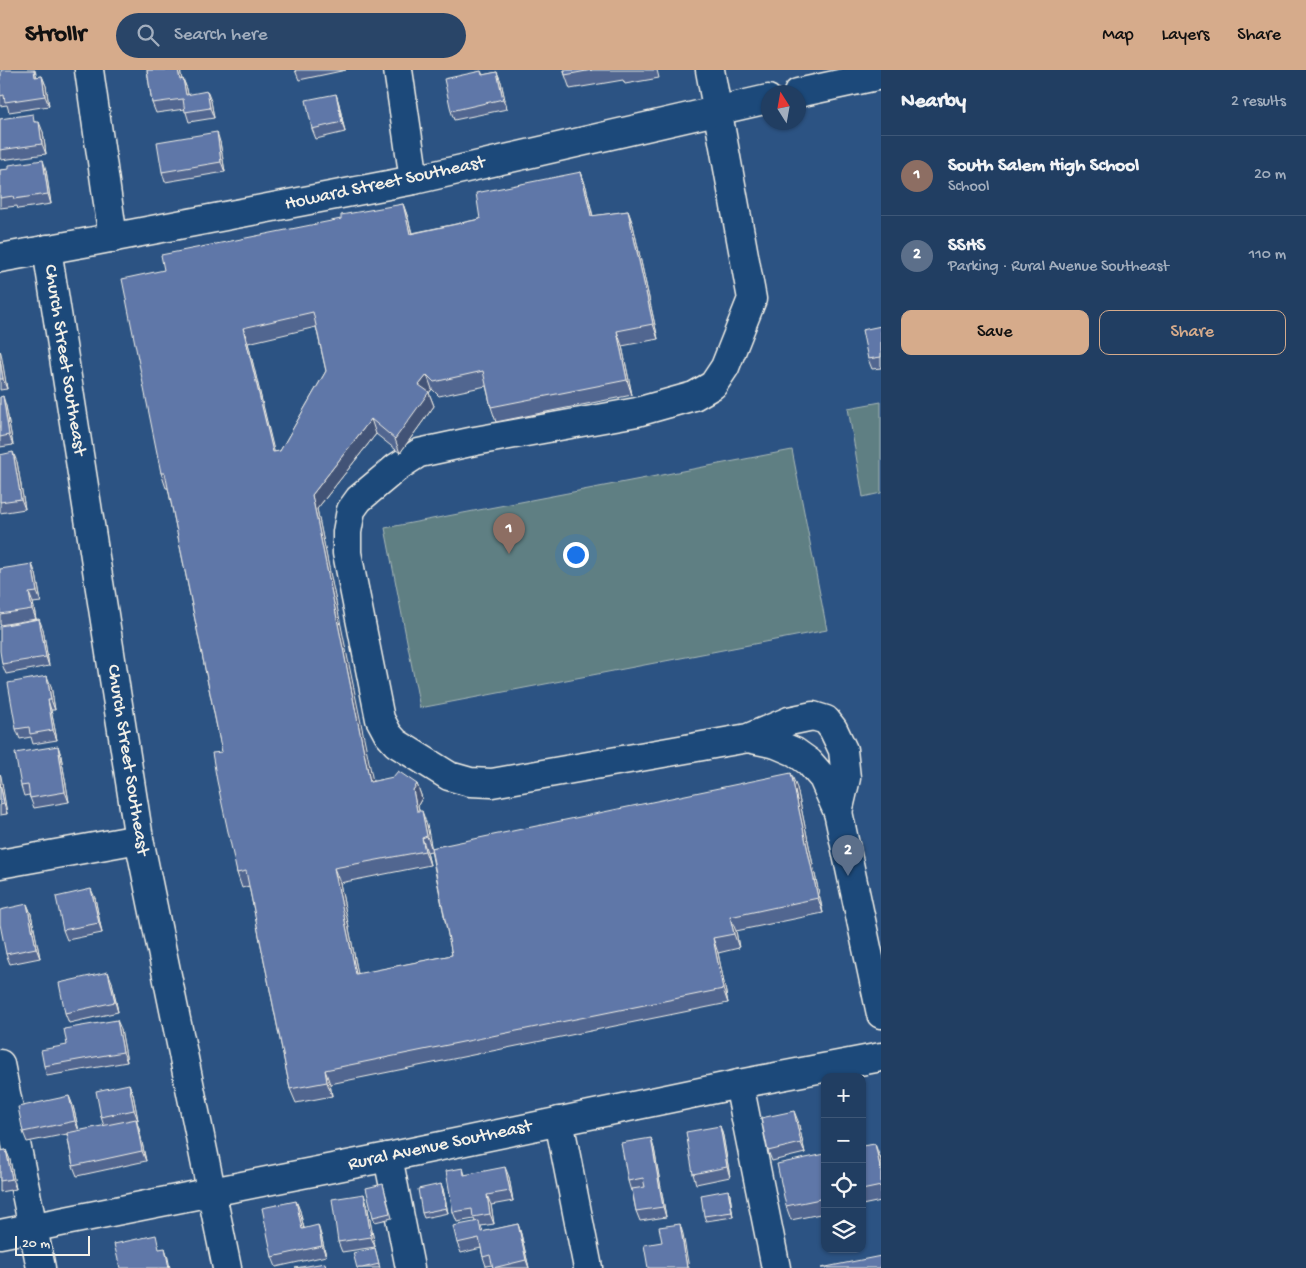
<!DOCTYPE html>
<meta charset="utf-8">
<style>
body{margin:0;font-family:"Gochi Hand",sans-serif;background:#294568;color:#f1f3f6}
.controls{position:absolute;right:15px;bottom:15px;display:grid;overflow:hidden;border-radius:10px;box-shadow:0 1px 4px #0004}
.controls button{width:45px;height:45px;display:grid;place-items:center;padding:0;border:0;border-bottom:1px solid #3e5777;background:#213e62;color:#f1f3f6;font:25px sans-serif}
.compass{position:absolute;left:761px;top:15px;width:45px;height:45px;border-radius:50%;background:#213e62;box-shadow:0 1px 4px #0004;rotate:349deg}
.scale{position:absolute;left:15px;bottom:12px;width:75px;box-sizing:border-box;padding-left:5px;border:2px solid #f4f1e8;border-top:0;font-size:14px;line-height:18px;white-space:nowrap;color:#f4f1e8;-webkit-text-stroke:4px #1f4a7a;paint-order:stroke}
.you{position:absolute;left:575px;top:484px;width:18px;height:18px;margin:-12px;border:4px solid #fff;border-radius:50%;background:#1a73e8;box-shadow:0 0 0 8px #1a73e833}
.badge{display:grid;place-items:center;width:32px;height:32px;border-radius:50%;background:#d6ab8b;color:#fff;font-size:16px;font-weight:700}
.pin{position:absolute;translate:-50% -41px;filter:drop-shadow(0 1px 2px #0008)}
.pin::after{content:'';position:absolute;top:26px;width:18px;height:15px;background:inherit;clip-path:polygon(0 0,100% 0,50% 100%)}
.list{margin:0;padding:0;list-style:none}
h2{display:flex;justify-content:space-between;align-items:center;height:65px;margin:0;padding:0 20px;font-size:21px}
h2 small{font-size:16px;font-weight:400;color:#a2aebe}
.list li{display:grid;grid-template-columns:32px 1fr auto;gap:15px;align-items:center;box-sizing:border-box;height:80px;padding:0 20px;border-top:1px solid #3e5777}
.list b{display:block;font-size:19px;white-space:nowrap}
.list p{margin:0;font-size:16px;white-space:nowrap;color:#a2aebe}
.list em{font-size:16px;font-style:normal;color:#a2aebe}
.actions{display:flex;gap:10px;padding:15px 20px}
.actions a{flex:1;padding:11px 0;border:1px solid #d6ab8b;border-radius:10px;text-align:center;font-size:18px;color:#d6ab8b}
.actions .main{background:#d6ab8b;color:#111}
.icon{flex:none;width:28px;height:28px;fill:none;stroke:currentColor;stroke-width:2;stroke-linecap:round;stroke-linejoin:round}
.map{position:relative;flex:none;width:881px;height:1198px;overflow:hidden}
header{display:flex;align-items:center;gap:30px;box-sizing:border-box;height:70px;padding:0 25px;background:#d6ab8b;color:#111}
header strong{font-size:24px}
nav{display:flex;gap:28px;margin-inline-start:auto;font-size:18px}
.search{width:350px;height:45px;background:#294568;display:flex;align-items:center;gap:12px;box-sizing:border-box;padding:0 18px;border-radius:28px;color:#a2aebe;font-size:19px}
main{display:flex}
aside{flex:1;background:#213e62}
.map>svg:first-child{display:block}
</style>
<header>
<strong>Strollr</strong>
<div class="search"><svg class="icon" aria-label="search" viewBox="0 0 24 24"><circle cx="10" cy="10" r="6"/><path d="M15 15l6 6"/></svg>Search here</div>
<nav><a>Map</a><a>Layers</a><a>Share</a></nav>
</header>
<main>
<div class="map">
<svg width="881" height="1198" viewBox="0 0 881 1198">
<rect width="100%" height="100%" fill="#2c5383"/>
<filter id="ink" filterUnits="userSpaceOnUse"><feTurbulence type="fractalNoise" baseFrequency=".02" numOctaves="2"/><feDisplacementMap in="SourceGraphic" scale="10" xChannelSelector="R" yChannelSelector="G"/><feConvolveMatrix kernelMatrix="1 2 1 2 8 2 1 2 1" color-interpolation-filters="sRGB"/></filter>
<g filter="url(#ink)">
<!-- green -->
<g fill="#5e7f83" stroke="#a9b8b6">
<polygon points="881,332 881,423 863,427 848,338"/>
<polygon points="792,380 827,560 420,638 385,458"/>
</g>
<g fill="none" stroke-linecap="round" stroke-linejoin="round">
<defs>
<g id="minor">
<polyline points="89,0 113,168"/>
<polyline points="398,0 414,110"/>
<polyline points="710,0 752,229 725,297 713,315 694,326 637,342 475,371 419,383 408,390 396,398 359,429 351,440 347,462 347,483 380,649 388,664 396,673 449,706 470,712 492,713 748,668 789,651 813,646 826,650 833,659 843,680 846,708 838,742 823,708 809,692 795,682 776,674 748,668"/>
<polyline points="798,23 881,5"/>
<polyline points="47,179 139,769 227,1198"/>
<polyline points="0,188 89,172 414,110 768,29"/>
<polyline points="838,742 881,944"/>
<polyline points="0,794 139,769"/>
<polyline points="0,994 41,1198"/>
<polyline points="739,1014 776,1198"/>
<polyline points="559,1051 588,1198"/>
<polyline points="388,1087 410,1198"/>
<polyline points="0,1164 388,1087 739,1014 881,987"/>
</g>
</defs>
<!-- minor casing -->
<use href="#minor" stroke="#f4f1e8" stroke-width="31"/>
<!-- minor -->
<use href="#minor" stroke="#1f4a7a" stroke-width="28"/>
</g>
<!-- wall -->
<g fill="#516690" stroke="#f4f1e8" fill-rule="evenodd">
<polygon points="147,0 180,0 182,10 183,9 187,19 188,25 211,31 214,48 189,52 185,39 156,43 152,33"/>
<polygon points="295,0 346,0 299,10"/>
<polygon points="564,0 657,0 659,8 625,14 623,10 570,19 565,5"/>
<polygon points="481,1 483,5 497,2 501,12 507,39 454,50 451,41"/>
<polygon points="36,4 37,7 42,6 46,16 49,36 9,42 7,35 0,36 0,6"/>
<polygon points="336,24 339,34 345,62 316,69 312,59"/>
<polygon points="0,49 36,52 43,62 46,84 1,90 0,87"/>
<polygon points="220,72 225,102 165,112 162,102"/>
<polygon points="0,100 46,100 51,134 18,139 17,136 0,138"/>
<path d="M581,102L586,117L593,146L628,141L633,155L658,269L622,276L632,325L496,352L491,337L486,316L439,326L432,319L429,323L434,336L400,383L376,364L317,439L372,711L417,714L422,728L418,735L419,741L427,755L431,778L797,718L823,843L736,861L739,878L718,883L728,933L330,1014L332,1026L296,1033L290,1019L249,816L242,818L237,803L222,682L168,418H166L161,403L164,200L341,149L403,134L408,148L412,163L480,149ZM316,257L326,301L280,381L274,382L248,273ZM431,781L452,885L358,904L340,813L430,795L427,782Z"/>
<polygon points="881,256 881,298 872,299 868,289"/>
<polygon points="0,281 7,319 0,320"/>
<polygon points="0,327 6,336 13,375 0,377"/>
<polygon points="0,385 17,392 25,439 0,443"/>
<polygon points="0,499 36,504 41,532 33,533 36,549 0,555"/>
<polygon points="43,559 49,596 6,604 2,594"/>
<polygon points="51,616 55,640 51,640 57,670 33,674 31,667 20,669 16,659"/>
<polygon points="58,676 61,686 69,732 34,738 29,725 24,726 21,716"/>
<polygon points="0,704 7,744 0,745"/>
<polygon points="95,828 102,863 67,870 63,860"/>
<polygon points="27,834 31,844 40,888 10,894 6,884"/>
<polygon points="112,912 118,942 69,953 65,943"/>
<polygon points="121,959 127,992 47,1006 44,996 67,975"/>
<polygon points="129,1014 133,1024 138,1050 136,1050 139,1059 146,1091 77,1106 73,1096 67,1064 27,1072 23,1062 69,1026 73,1036 79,1061 104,1056 101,1047"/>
<polygon points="798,1051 805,1083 772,1091 768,1081"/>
<polygon points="720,1056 723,1066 730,1107 696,1114 693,1104"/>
<polygon points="862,1076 881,1088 881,1131 862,1135"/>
<polygon points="654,1078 666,1147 640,1151 636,1141 632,1121 631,1121 628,1111"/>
<polygon points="6,1080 10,1090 16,1119 0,1122 0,1081"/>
<polygon points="825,1084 825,1143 791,1150 786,1136"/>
<polygon points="463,1098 465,1105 509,1107 513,1131 491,1135 494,1154 481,1156 483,1162 518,1154 521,1164 529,1198 493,1198 492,1195 486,1196 483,1187 481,1178 461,1183 457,1173 475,1151 474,1149 457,1152 453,1142"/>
<polygon points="383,1114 392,1148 375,1152 373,1147"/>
<polygon points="441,1114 443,1119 448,1143 424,1148 422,1143"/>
<polygon points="728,1120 730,1125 733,1147 706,1151 704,1146"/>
<polygon points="296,1131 300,1141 304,1158 321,1165 326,1186 276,1197 272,1187"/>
<polygon points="367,1134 375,1177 342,1182 338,1172"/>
<polygon points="375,1178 380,1198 357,1198"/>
</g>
<!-- shaded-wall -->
<g fill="#425376" stroke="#f4f1e8">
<polygon points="34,0 35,0 36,4 38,17 35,7"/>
<polygon points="178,0 180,0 184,20 180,10"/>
<polygon points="497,2 501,12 507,39 503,29"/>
<polygon points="42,6 46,16 49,36 45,26"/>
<polygon points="183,9 187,19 190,35 186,25"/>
<polygon points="207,21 211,31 214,48 210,38"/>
<polygon points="336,24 339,34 345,62 342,52"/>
<polygon points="39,52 43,62 46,84 42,74"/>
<polygon points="217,62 220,72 225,102 221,92"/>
<polygon points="43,90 46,100 51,134 48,124"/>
<polygon points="581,102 586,117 596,161 591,146"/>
<polygon points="403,134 408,148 415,178 410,164"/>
<polygon points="628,141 633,155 658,269 653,254"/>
<polygon points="243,258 248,273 278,397 273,382"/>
<polygon points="617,261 622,276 632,325 627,310"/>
<polygon points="0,281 1,283 7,319 3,309 0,290"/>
<polygon points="427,305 432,319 429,323 434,336 400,383 395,369 419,315"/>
<polygon points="3,326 6,336 13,375 9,365"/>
<polygon points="371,349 376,364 317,439 376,726 370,712 312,425"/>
<polygon points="13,382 17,392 25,439 21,429"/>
<polygon points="32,494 36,504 41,532 37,522"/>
<polygon points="29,523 33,533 36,549 32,539"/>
<polygon points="39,549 43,559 49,596 46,587"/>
<polygon points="47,606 51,616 55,640 51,630"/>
<polygon points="48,630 51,640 57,670 53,660"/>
<polygon points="58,676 61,686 69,732 65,722"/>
<polygon points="791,703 797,718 823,843 818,828"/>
<polygon points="0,704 1,706 7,744 4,734 0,713"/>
<polygon points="417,714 422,728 418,735 422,756 417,741 413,720"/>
<polygon points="422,741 427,755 432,780 427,766"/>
<polygon points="422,768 427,782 430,795 425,781"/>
<polygon points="334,798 340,813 361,919 356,904"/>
<polygon points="91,819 95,828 102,863 99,853"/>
<polygon points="27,834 31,844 40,888 36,878"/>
<polygon points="730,847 736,861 739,878 734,864"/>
<polygon points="713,868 718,883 728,933 723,919"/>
<polygon points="108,902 112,912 118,942 115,932"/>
<polygon points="117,950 121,959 127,992 123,982"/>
<polygon points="325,1000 330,1014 332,1026 327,1012"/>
<polygon points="129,1014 133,1024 138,1050 134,1040"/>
<polygon points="69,1026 73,1036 79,1061 75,1051"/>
<polygon points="794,1041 798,1051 805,1083 801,1073"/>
<polygon points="136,1049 139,1059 146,1091 142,1081"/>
<polygon points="720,1056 723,1066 730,1107 727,1097"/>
<polygon points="651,1068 654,1078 666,1147 663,1137"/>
<polygon points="875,1074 881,1090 881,1101"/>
<polygon points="6,1080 10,1090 16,1119 12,1109"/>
<polygon points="505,1097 509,1107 513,1131 510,1121"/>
<polygon points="441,1114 443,1119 448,1143 446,1138"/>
<polygon points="728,1120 730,1125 733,1147 732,1142"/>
<polygon points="364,1124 367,1134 375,1177 371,1167"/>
<polygon points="487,1125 491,1135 494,1154 490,1144"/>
<polygon points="296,1131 300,1141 306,1169 302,1159"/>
<polygon points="518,1154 521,1164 529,1198 526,1190"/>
<polygon points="680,1154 683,1164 689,1198 687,1198"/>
<polygon points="318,1155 321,1165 326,1186 322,1176"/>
<polygon points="165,1178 168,1188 170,1198 169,1198"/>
</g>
<!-- building -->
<g fill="#5e77a8" stroke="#f4f1e8" fill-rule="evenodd">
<polygon points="1,0 34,0 35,7 42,6 45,26 5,32 4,25 0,26 0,6 1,6"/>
<polygon points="147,0 178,0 180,10 183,9 186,25 207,21 210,38 185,42 183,29 152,33"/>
<polygon points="564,0 592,0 565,5"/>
<polygon points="481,1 482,5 497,2 503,29 451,41 444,9"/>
<polygon points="336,24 342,52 312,59 306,30"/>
<polygon points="33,44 34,52 39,52 42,74 0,80 0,49"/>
<polygon points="217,62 221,92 162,102 157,72"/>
<polygon points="43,90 48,124 14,129 13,126 0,128 0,100 9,99 9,95"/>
<path d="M581,102L591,146L628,141L653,254L617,261L627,310L491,337L483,301L434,312L427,305L419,315L429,322L395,369L371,349L312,425L370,712L393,707L398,701L417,714L413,720L417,741H422L427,766L422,768L425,781L334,798L356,904L452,885L431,778L791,703L818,828L730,847L734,864L713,868L723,919L325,1000L327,1012L290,1019L246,801L237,803L217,711L212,683L222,682L165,403H161L122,209L164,200L161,185L341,149V145L403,134L410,164L480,149L476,123ZM313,242L326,301L280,381L273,382L243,258Z"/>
<polygon points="881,256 881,287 868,289 862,260"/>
<polygon points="0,290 3,309 0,309"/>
<polygon points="3,326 9,365 0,367 0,327"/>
<polygon points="13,382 21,429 0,432 0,385"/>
<polygon points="32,494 37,522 29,523 32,539 0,544 0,499"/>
<polygon points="39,549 46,587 2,594 0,581 0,556"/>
<polygon points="47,606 51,630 48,630 53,660 30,664 29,657 16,659 8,613"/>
<polygon points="58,676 65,722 30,728 28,715 21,716 15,683"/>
<polygon points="0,713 4,734 0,735"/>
<polygon points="91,819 99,853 63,860 56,827"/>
<polygon points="27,834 36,878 6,884 0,854 0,840"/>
<polygon points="108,902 115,932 65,943 59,913"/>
<polygon points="117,950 123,982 44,996 41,980 67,975 64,959"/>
<polygon points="129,1014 134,1040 101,1047 96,1021"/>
<polygon points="69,1026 75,1051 23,1062 18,1037"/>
<polygon points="794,1041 801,1073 768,1081 761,1048"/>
<polygon points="136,1049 142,1081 73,1096 67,1063"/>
<polygon points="720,1056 727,1097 693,1104 686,1062"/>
<polygon points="651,1068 663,1137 636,1141 632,1119 645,1117 643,1108 628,1111 621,1073"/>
<polygon points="875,1074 881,1101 881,1116 862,1120 862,1076"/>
<polygon points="6,1080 12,1109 0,1111 0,1081"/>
<polygon points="825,1084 825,1128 786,1136 777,1094"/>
<polygon points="505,1097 510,1121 487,1125 490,1144 473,1147 472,1139 453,1142 446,1101 463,1098 464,1105"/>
<polygon points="383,1114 390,1143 373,1147 366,1118"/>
<polygon points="441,1114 446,1138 422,1143 418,1119"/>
<polygon points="728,1120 732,1142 704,1146 701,1125"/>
<polygon points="364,1124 371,1167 338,1172 332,1129"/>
<polygon points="296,1131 302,1159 318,1155 322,1176 272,1187 262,1138"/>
<polygon points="479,1151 481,1162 518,1154 526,1190 493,1198 490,1185 483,1187 479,1168 457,1173 453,1156"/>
<polygon points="680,1154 687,1198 648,1198 644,1175 662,1172 659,1157"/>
<polygon points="156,1165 159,1179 165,1178 169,1198 120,1198 114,1174"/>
<polygon points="375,1178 379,1194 362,1198 357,1198 353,1183"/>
<polygon points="881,1186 881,1198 821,1198"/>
<polygon points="325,1193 326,1198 295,1198"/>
</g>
</g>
<g text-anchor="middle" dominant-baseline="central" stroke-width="4.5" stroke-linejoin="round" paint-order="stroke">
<!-- street labels -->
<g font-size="19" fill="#f4f1e8" stroke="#1f4a7a">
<text transform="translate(385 114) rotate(-12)">Howard Street Southeast</text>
<text transform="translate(64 290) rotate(81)">Church Street Southeast</text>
<text transform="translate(127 690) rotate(81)">Church Street Southeast</text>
<text transform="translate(440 1076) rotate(-12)">Rural Avenue Southeast</text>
</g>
</g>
</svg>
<div class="controls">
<button>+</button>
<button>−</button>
<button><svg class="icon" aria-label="locate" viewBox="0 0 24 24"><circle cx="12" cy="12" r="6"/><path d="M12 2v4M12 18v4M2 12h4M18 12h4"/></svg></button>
<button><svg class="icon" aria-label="layers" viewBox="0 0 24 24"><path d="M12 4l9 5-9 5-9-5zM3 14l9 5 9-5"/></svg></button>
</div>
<svg class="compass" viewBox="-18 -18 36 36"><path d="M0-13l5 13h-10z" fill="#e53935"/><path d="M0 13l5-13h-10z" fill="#a2aebe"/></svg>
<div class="scale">20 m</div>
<div class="you"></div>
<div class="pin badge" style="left:509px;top:484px;background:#8d6e63">1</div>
<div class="pin badge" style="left:848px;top:806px;background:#5c6f8a">2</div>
</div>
<aside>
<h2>Nearby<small>2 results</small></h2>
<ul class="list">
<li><span class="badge" style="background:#8d6e63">1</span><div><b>South Salem High School</b><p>School</p></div><em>20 m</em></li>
<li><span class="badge" style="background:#5c6f8a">2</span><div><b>SSHS</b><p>Parking · Rural Avenue Southeast</p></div><em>110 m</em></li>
</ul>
<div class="actions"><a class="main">Save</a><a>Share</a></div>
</aside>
</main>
